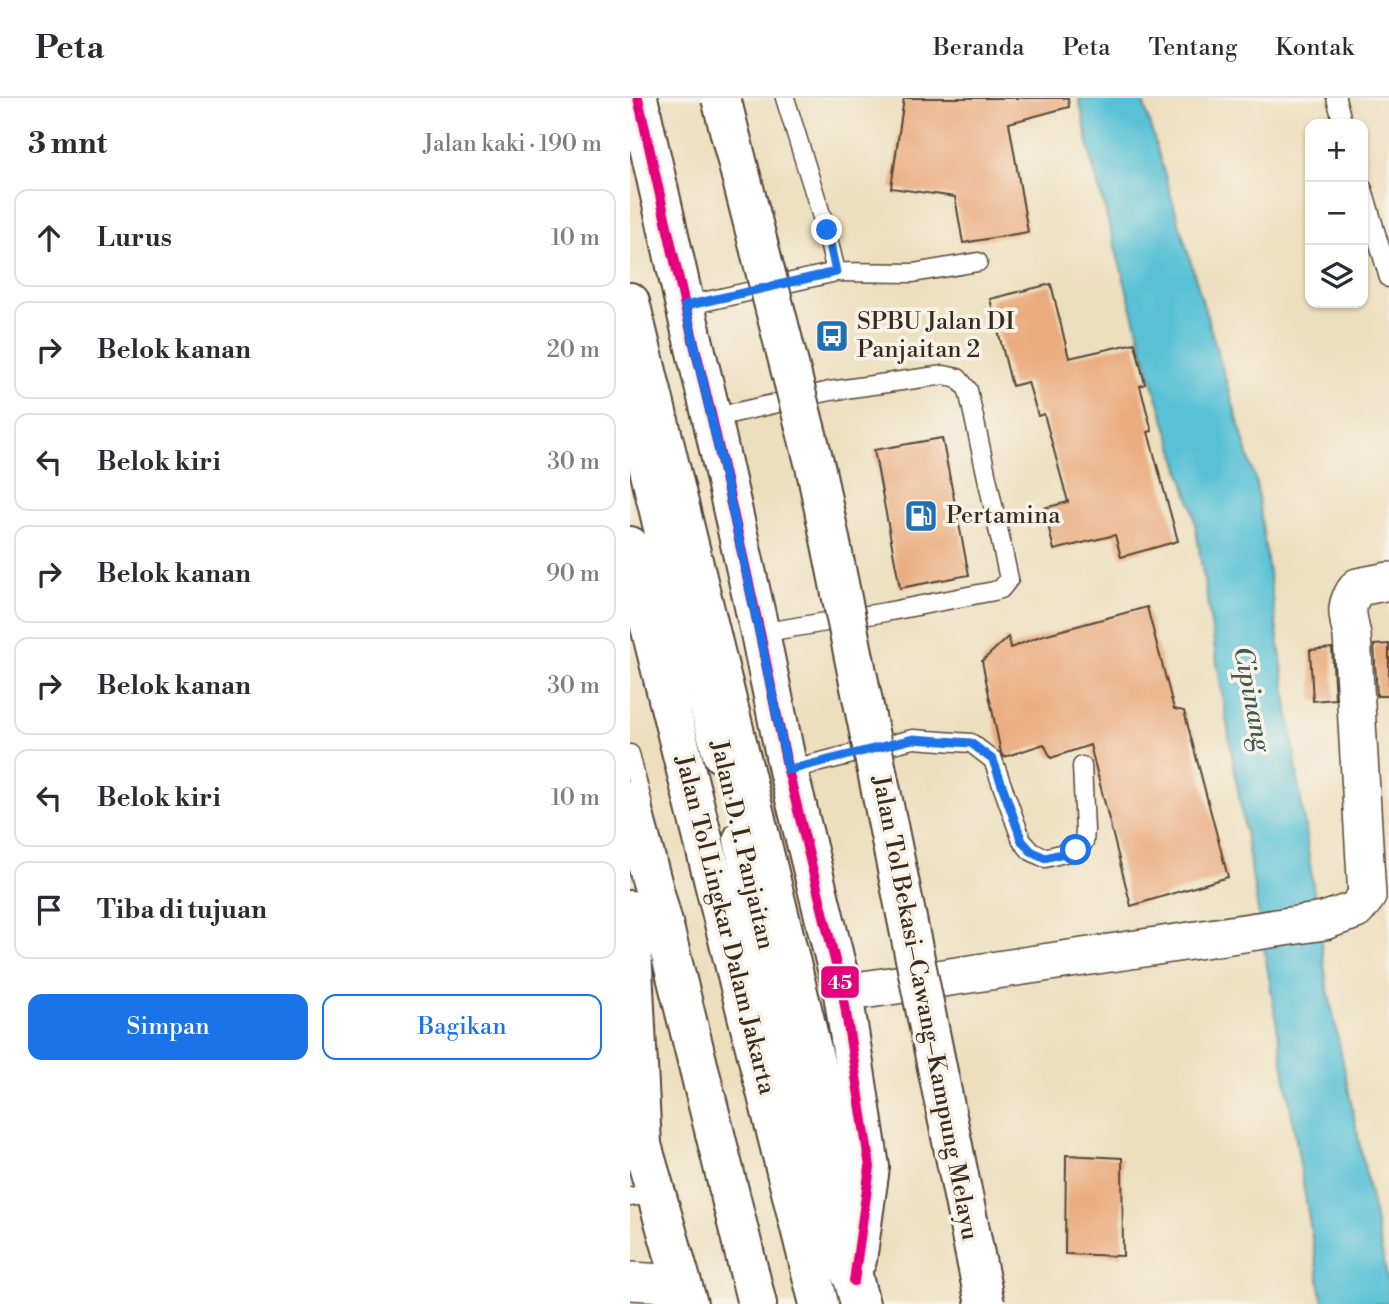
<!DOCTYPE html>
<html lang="id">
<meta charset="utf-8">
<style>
body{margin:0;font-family:"Libre Bodoni",serif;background:#f2f2f3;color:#2b2b33}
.controls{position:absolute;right:21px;top:21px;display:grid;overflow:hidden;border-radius:14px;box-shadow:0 2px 5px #0004}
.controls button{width:63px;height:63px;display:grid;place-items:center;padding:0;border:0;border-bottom:2px solid #e1e1e2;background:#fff;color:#2b2b33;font:35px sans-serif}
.stop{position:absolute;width:21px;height:21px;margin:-16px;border:5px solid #1a73e8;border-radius:50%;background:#fff}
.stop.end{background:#1a73e8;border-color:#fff;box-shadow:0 2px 7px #0008}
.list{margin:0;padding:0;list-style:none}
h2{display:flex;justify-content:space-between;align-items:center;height:91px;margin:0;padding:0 28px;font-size:30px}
h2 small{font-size:23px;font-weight:400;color:#7c7c81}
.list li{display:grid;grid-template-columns:46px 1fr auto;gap:21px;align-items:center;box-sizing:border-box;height:98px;margin:0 14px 14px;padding:0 14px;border:2px solid #e1e1e2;border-radius:14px}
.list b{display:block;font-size:26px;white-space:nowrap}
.list em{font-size:23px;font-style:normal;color:#7c7c81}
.actions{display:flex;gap:14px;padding:21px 28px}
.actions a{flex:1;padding:16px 0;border:2px solid #1a73e8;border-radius:14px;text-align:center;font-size:24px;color:#1a73e8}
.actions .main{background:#1a73e8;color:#fff}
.icon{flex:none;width:38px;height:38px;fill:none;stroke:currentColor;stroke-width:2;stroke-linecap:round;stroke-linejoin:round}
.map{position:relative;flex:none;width:759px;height:1206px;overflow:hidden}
header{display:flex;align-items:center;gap:42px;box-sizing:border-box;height:98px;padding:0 35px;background:#fff;border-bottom:2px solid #e1e1e2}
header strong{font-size:33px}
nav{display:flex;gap:38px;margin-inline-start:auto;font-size:24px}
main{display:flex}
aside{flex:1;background:#fff}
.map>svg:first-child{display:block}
</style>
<header>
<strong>Peta</strong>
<nav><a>Beranda</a><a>Peta</a><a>Tentang</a><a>Kontak</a></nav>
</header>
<main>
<aside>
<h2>3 mnt<small>Jalan kaki · 190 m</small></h2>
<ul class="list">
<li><svg class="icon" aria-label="ahead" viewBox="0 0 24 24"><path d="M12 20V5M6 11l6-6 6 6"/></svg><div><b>Lurus</b></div><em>10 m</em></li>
<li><svg class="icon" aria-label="right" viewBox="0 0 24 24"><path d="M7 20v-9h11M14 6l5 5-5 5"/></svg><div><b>Belok kanan</b></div><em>20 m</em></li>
<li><svg class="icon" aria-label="left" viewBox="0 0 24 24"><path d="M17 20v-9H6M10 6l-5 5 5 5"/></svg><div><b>Belok kiri</b></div><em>30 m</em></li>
<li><svg class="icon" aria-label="right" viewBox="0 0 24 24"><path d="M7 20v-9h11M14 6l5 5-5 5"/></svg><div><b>Belok kanan</b></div><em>90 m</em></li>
<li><svg class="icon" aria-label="right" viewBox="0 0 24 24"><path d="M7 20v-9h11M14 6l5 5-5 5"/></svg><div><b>Belok kanan</b></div><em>30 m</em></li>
<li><svg class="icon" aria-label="left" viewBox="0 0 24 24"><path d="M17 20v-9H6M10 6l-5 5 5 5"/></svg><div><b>Belok kiri</b></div><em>10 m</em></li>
<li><svg class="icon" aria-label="arrive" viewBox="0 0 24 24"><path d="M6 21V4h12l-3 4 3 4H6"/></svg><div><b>Tiba di tujuan</b></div></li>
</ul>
<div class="actions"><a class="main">Simpan</a><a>Bagikan</a></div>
</aside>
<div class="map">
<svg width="759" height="1206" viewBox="0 0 759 1206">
<rect width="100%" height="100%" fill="#f7f3e8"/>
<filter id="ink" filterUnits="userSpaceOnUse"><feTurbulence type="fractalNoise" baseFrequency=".0143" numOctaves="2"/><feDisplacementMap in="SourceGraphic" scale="14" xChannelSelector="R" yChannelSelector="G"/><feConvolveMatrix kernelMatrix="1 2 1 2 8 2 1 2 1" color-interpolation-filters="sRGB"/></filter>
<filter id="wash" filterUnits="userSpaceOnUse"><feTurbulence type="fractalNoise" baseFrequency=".00686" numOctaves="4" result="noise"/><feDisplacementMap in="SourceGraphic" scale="28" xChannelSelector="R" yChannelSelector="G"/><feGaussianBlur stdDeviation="1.57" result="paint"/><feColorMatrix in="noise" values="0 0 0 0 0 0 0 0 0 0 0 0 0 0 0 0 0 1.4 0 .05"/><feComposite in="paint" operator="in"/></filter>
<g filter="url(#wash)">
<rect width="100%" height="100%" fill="#eddfbe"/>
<!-- water -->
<polygon fill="#59c1d6" stroke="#4a767a" stroke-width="2" points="449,0 512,0 626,384 697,887 759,1189 759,1206 693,1206 591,589 563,412 519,273 463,68"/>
<g id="blocks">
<!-- building -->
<g fill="#eaab7e">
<polygon points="274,0 438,0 439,9 379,25 398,134 333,145 325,99 261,90"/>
<polygon points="421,186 439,260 505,245 515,286 510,288 522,333 518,334 548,443 491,459 485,437 424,452 414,410 438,404 414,316 408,318 398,284 382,288 360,201"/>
<polygon points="312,340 339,477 270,490 244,352"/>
<polygon points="517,509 544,611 554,613 598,779 501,808 460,647 421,660 414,646 374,659 371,655 352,563 378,539 381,550 410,538"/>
<polygon points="759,546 759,598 747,598 744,547"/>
<polygon points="702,550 705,601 683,603 680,552"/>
<polygon points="436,1057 492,1060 493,1158 435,1156"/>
</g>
</g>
</g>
<g filter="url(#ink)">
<use href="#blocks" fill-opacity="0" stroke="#564536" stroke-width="2"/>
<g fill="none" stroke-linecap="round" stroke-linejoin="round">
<defs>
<g id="service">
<polyline points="155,0 196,132 206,174 283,175 348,164"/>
<polyline points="706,0 713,26"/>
<polyline points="733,91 759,180"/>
<polyline points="55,208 206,174"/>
<polyline points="82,320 200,293 314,277 328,280 338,292 379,481 371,491 364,493 256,514 130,535"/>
<polyline points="0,656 13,707"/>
<polyline points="158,672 283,641 341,645 363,662 392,743 401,753 415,760 446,752 454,744 455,732 452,668"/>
<polyline points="0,1099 26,1095"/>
</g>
<g id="minor">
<path d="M213,895L694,823L726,812L737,798L722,537C717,516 714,506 728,489L759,483"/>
<polyline points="0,1183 52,1186"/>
</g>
<polyline id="tertiary" points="8,0 55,208 82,320 130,535 158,672 213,895 240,1069 227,1162"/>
<g id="trunk">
<path d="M0,284C26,409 58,533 92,656"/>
<polyline points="113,741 189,1107 224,1183 230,1206"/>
<polyline points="0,812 12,1047 58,1206"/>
</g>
<g id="motorway">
<polyline points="0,204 196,1009 208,1066 224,1183"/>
<polyline points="0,448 189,1206"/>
<polyline points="0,702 34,829 127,1206"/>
<polyline points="0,1003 12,1047"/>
</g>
</defs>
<!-- service casing -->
<use href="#service" stroke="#564536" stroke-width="21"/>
<!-- minor casing -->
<use href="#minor" stroke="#564536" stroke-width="40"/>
<!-- tertiary casing -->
<use href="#tertiary" stroke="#564536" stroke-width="42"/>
<!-- trunk casing -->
<use href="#trunk" stroke="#564536" stroke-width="42"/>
<!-- motorway casing -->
<use href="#motorway" stroke="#564536" stroke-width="42"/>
<!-- service -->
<use href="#service" stroke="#fff" stroke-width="18"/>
<!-- minor -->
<use href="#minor" stroke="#fff" stroke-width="37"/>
<!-- tertiary -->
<use href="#tertiary" stroke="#fff" stroke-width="38"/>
<!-- trunk -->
<use href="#trunk" stroke="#fff" stroke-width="38"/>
<!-- motorway -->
<use href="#motorway" stroke="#fff" stroke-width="38"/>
<defs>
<polyline id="motorway-bridge" points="91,0 186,372 355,1206"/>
</defs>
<!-- motorway-bridge casing -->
<use href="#motorway-bridge" stroke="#564536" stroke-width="42" stroke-linecap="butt"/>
<!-- motorway-bridge -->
<use href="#motorway-bridge" stroke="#fff" stroke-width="38"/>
<defs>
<polyline id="bus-1" points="8,0 55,208 82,320 130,535 158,672 213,895 240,1069 224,1183"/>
</defs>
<!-- bus-1 casing -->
<use href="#bus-1" stroke="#f7f3e8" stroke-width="16"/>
<!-- bus-1 -->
<use href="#bus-1" stroke="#e5007d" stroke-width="10"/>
</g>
</g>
<g fill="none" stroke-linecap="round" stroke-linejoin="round" filter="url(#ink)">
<!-- route -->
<path stroke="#1a73e8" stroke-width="9" d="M197,132L206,174L55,208C92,362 126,517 158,672L283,641L341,645L363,662L392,743L401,753L415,760L446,752"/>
</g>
<!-- icons -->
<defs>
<symbol id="bus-square" viewBox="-11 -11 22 22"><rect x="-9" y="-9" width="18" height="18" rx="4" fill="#1f6fb2" stroke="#f7f3e8"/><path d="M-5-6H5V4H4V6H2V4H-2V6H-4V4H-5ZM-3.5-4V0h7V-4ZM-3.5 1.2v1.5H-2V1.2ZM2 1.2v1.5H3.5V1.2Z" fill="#fff"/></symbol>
<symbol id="fuel-square" viewBox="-11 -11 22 22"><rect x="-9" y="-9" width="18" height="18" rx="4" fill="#1f6fb2" stroke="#f7f3e8"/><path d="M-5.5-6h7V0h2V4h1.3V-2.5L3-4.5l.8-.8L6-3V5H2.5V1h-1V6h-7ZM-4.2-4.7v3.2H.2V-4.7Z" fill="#fff"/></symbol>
</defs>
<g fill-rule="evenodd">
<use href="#bus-square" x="183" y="219" width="38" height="38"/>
<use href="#fuel-square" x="272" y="399" width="38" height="38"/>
</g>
<g text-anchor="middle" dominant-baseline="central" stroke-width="7" stroke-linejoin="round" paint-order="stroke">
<!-- poi labels -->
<g font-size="24" fill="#3b2a1e" stroke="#f7f3e8" text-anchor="start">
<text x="227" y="224">SPBU Jalan DI<tspan x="227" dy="28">Panjaitan 2</tspan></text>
<text x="316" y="418">Pertamina</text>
</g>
<!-- street labels -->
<g font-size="24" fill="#3b2a1e" stroke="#f7f3e8">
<text transform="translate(112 747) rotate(77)">Jalan D. I. Panjaitan</text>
<text transform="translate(95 827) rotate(76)">Jalan Tol Lingkar Dalam Jakarta</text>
<text transform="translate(295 910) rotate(79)">Jalan Tol Bekasi–Cawang–Kampung Melayu</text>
</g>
<!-- water labels -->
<g font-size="26" font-style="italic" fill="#445755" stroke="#f7f3e8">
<text transform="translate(622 601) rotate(79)">Cipinang</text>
</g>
</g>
<rect stroke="#f7f3e8" stroke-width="2.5" x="190" y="867" width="40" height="34" rx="7" fill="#e5007d"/>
<g font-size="19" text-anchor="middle" font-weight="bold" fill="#fff">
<text x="210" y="891">45</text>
</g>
</svg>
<div class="controls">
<button>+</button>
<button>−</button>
<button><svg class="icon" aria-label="layers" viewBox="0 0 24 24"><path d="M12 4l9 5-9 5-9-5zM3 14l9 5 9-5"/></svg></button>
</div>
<div class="stop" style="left:446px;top:752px"></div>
<div class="stop end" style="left:197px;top:132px"></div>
</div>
</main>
